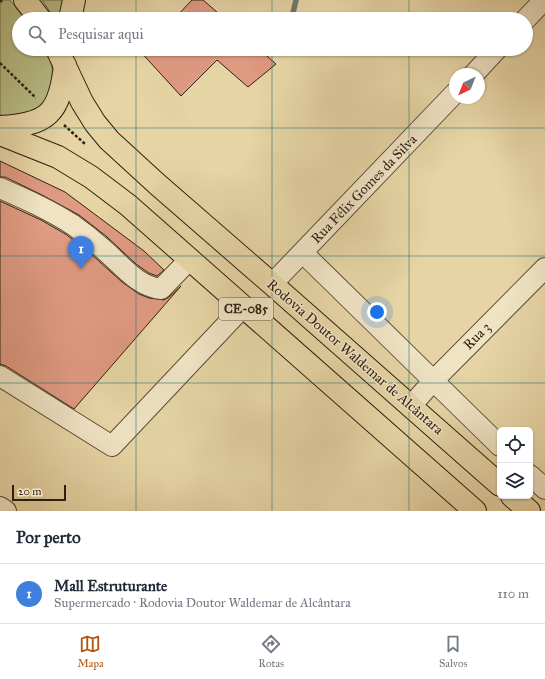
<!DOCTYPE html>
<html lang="pt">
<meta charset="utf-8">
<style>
body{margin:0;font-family:"IM FELL Great Primer",serif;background:#f6f6f7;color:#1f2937}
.controls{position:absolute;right:12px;bottom:12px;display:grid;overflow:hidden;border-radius:6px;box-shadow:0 1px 3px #0004}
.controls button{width:36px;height:36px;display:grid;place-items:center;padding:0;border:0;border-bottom:1px solid #e0e1e3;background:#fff;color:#1f2937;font:20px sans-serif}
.compass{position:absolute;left:449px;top:68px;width:36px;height:36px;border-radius:50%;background:#fff;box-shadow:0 1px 3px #0004;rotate:223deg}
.scale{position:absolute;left:12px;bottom:10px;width:54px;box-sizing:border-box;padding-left:4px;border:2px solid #2f2012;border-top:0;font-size:11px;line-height:14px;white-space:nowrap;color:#2f2012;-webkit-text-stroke:3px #efe3c4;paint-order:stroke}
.you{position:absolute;left:377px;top:312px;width:14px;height:14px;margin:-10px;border:3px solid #fff;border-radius:50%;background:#1a73e8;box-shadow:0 0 0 6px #1a73e833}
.badge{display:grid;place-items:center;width:26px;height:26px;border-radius:50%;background:#b45309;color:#fff;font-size:13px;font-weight:700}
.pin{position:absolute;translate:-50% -33px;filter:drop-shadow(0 1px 2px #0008)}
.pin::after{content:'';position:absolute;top:21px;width:14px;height:12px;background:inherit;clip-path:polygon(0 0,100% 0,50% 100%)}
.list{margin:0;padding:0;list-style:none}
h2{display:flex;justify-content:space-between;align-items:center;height:52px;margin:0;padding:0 16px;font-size:17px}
h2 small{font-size:13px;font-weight:400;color:#747a83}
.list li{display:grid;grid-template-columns:26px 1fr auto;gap:12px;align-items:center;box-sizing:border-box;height:60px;padding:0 16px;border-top:1px solid #e0e1e3}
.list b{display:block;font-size:15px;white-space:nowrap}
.list p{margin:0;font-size:13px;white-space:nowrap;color:#747a83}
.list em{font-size:13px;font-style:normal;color:#747a83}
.icon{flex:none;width:22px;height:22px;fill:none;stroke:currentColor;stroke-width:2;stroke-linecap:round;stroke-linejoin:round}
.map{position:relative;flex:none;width:545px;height:511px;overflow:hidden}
.search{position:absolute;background:#fff;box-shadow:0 1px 3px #0004;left:12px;right:12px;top:12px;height:44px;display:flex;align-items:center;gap:10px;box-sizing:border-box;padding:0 14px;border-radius:22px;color:#747a83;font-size:15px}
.sheet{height:112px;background:#fff}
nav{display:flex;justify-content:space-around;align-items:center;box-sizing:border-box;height:56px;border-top:1px solid #e0e1e3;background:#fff;font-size:11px;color:#747a83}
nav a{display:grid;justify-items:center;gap:2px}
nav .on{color:#b45309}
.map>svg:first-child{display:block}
</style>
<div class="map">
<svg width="545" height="511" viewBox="0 0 545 511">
<rect width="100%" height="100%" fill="#e6d4a5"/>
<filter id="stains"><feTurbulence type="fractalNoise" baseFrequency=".005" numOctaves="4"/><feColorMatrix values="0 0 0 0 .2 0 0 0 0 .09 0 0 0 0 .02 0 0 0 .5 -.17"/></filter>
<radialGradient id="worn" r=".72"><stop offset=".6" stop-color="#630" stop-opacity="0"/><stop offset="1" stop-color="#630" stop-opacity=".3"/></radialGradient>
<!-- green -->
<g fill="#b7bc85" stroke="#736e4c">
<path d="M0,0H10L25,19H19V49H45C47,55 51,61 52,67C53,71 52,75 52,79C51,107 26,120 0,115Z"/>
<polygon points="42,0 63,0 58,19 55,19"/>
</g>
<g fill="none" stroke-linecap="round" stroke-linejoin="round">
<!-- stream -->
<polyline stroke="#6d7b6a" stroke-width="5.5" points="292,17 296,0"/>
</g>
<!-- building -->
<g fill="#df9a82" stroke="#2f2012">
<polygon points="192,0 203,0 225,19 174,19"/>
<polygon points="138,49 259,49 276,64 248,87 217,60 181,96"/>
<polygon points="0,161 65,192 144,251 164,270 157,276 149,273 136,264 106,236 79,215 42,195 5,177 0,177"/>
<polygon points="0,201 41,220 67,235 91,254 122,282 139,294 149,298 164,300 169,297 181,286 74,409 6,366 0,364"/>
</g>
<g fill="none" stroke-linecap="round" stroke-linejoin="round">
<defs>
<g id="minor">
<polyline points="526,19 544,0"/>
<polyline points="474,74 497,49"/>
<path d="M0,188C25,199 50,210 73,225C83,232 93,240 102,248C120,263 136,286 161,289L190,259"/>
<polyline points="303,253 500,446"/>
<polyline points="272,284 455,93"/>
<polyline points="0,376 112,446 243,307"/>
<polyline points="411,406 433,381 545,268"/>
<polyline points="530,475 545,489"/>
<polyline points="0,507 6,511"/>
</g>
<polyline id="major" points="70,19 74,0"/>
<g id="highway">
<polyline points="25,0 40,19"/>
<polyline points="57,49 82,102 95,123 109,140 157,184 272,284 500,485"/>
<path d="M0,127C48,125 60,113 65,65"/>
<polyline points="0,134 58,157 91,177 128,205 475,511"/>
<polyline points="512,496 529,511"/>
</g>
</defs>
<!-- minor casing -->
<use href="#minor" stroke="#5d4d37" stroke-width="22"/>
<!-- major casing -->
<use href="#major" stroke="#2f2012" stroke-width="24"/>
<!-- highway casing -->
<use href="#highway" stroke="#2f2012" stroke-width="24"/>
<!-- path -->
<g stroke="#2f2012" stroke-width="2.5" stroke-dasharray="3 2" stroke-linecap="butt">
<polyline points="0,2 2,0"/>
<polyline points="0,63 36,98"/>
<polyline points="64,125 85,144"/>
</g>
<!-- minor -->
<use href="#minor" stroke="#efe3c4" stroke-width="20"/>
<!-- major -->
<use href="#major" stroke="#e6d4a5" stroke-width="22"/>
<!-- highway -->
<use href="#highway" stroke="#e6d4a5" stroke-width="22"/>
</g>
<!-- grid -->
<path fill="none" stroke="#0f766e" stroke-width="1" stroke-opacity="0.55" d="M136,0V19M272,0V19M409,0V19M136,49V511M272,49V511M409,49V511M0,128H545M0,256H545M0,383H545"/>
<g text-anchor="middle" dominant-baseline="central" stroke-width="3" stroke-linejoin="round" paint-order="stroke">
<!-- shield labels -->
<rect fill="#efe3c4" stroke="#695a47" stroke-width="1" x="219" y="298" width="54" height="22" rx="3"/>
<g font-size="13" font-weight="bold" fill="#2f2012">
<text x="246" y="309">CE-085</text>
</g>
<!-- street labels -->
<g font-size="14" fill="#2f2012" stroke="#efe3c4">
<text transform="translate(364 189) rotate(-46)">Rua Félix Gomes da Silva</text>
<text transform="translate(477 336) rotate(-45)">Rua 3</text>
<text transform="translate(355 357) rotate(41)">Rodovia Doutor Waldemar de Alcântara</text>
</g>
</g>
<rect width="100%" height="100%" filter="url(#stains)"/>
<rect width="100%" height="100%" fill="url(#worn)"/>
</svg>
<div class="controls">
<button><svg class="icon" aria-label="locate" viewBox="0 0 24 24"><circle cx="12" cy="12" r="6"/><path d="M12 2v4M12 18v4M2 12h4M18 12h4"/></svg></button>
<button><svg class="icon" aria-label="layers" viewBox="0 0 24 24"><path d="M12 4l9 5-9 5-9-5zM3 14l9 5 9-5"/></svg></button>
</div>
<svg class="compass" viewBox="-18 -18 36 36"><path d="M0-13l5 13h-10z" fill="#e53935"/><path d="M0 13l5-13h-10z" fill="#747a83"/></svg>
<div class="scale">20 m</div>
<div class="you"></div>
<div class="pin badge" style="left:81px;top:269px;background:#3f7fe0">1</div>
<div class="search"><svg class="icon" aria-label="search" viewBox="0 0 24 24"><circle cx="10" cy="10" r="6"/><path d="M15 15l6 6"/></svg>Pesquisar aqui</div>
</div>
<section class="sheet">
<h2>Por perto<small></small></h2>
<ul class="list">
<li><span class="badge" style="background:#3f7fe0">1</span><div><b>Mall Estruturante</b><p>Supermercado · Rodovia Doutor Waldemar de Alcântara</p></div><em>110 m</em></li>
</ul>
</section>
<nav>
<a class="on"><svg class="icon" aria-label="map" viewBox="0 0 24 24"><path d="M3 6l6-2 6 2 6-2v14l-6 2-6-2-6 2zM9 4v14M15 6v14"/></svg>Mapa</a>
<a><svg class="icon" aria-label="directions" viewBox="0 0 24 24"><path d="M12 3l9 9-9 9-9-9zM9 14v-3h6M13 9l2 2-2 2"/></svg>Rotas</a>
<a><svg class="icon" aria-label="saved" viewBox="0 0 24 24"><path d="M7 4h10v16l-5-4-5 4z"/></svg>Salvos</a>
</nav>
